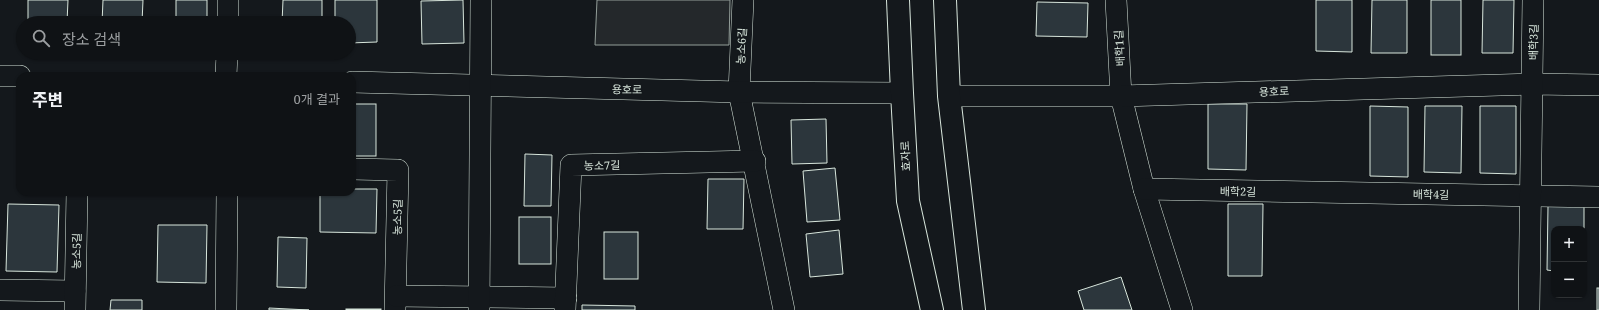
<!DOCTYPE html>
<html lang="ko">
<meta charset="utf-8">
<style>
body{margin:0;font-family:"Noto Serif","Noto Sans KR",serif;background:#181b1e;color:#f1f3f6}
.controls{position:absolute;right:12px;bottom:12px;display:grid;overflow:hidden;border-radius:8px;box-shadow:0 1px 3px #0004}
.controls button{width:36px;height:36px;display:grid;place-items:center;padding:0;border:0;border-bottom:1px solid #2f3234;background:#0f1215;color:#f1f3f6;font:20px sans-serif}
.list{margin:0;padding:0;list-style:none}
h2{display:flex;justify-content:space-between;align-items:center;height:52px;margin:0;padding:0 16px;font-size:17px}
h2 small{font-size:13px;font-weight:400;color:#9b9ea0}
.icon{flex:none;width:22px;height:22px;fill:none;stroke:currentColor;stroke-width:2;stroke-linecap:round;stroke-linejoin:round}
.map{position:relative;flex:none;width:1599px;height:310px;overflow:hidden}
.search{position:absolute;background:#0f1215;box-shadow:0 1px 3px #0004;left:16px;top:16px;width:340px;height:44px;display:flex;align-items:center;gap:10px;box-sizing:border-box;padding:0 14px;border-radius:22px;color:#9b9ea0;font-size:15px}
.panel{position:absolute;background:#0f1215;box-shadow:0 1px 3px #0004;left:16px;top:72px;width:340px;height:124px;border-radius:12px}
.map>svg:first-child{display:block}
</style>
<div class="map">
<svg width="1599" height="310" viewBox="0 0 1599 310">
<rect width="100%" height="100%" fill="#14181c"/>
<!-- parking -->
<polygon fill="#24282b" stroke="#939e99" points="597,0 730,0 729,45 595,45"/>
<!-- building -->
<g fill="#2c363c" stroke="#d8e6dc">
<polygon points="28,0 68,0 67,23 28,23"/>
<polygon points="103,0 143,0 142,23 102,23"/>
<rect x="176" y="0" width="31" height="23"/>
<polygon points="283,0 322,0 322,23 282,23"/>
<polygon points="335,0 377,0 377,42 349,43 349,23 335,23"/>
<polygon points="463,0 464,43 422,44 421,1"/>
<polygon points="1316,0 1352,0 1352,52 1316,51"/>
<polygon points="1372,0 1407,0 1407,53 1371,53"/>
<rect x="1431" y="0" width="30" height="55"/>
<polygon points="1483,0 1514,0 1513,53 1482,53"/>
<polygon points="1037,2 1088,3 1087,37 1036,36"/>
<rect x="352" y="104" width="24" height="52"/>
<polygon points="1208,104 1247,104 1246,170 1208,169"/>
<polygon points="1370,106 1408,107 1408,177 1370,176"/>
<polygon points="1425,106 1462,106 1461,173 1424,172"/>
<polygon points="1480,106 1516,106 1516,174 1480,173"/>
<polygon points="826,119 827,163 792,164 791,120"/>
<polygon points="525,154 552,155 551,206 524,206"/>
<polygon points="835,168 840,220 807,222 803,171"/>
<polygon points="708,179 744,179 743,229 707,229"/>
<polygon points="352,189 377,189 376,233 320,232 320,192 352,192"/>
<polygon points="8,204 59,205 57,272 6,271"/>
<polygon points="1228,204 1263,204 1262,276 1228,276"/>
<polygon points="1548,206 1584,206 1584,229 1554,229 1554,271 1547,270"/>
<rect x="519" y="217" width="32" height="47"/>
<polygon points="158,225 207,225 206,283 157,282"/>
<polygon points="839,230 843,274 810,277 806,234"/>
<rect x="604" y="232" width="34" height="47"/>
<polygon points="278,237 307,238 306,288 277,287"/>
<polygon points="1121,277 1132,310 1084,310 1078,291"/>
<rect x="1597" y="288" width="2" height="22"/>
<polygon points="111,300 142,300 142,310 110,310"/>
<polygon points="582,305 635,306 635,310 582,310"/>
<polygon points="269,308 309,310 269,310"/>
<rect x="346" y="309" width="35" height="1"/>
</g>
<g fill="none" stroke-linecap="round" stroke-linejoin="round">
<defs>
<g id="street">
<polyline points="743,0 739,92 784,310"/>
<polyline points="1116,0 1121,96 1144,189 1182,310"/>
<polyline points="228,23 228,0"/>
<polyline points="0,76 20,76"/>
<polyline points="226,76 227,53"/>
<polyline points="352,82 739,92 902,93"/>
<polyline points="949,96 1121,96 1532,84 1599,85"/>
<polyline points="352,169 398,170 395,310"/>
<polyline points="1144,189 1599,197"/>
<polyline points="0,290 75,291"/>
<polyline points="396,296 566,298"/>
<polyline points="75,310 77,192"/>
<polyline points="226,310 227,192"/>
<polyline points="479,310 481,0"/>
<polyline points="565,310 571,165 755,161"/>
<polyline points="1529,310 1533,0"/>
</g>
<g id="secondary">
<polyline points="898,0 902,93 908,201 932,310"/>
<polyline points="945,0 949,96 974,310"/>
</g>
</defs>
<!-- street casing -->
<use href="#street" stroke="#d8e6dc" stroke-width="22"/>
<!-- secondary casing -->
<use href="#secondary" stroke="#d8e6dc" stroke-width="24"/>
<!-- street -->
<use href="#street" stroke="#14181c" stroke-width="21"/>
<!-- secondary -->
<use href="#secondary" stroke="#14181c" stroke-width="22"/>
</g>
<g text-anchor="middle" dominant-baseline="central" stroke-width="3" stroke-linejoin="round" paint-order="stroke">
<!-- street labels -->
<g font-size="11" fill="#d8e6dc" stroke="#14181c">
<text transform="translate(1533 42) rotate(-89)">배학3길</text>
<text transform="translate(741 46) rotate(-87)">농소6길</text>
<text transform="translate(1119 48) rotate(-93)">배학1길</text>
<text transform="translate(627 89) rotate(1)">용호로</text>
<text transform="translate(1274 91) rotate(-2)">용호로</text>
<text transform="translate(905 156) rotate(-93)">효자로</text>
<text transform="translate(602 165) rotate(-1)">농소7길</text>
<text transform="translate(1238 191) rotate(1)">배학2길</text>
<text transform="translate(1431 194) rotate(1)">배학4길</text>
<text transform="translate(397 217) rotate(-89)">농소5길</text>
<text transform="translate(76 251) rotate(-89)">농소5길</text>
</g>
</g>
</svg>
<div class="controls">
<button>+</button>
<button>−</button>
</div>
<div class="search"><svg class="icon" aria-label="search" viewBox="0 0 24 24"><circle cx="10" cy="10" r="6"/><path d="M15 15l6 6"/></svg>장소 검색</div>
<section class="panel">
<h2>주변<small>0개 결과</small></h2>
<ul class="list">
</ul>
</section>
</div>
